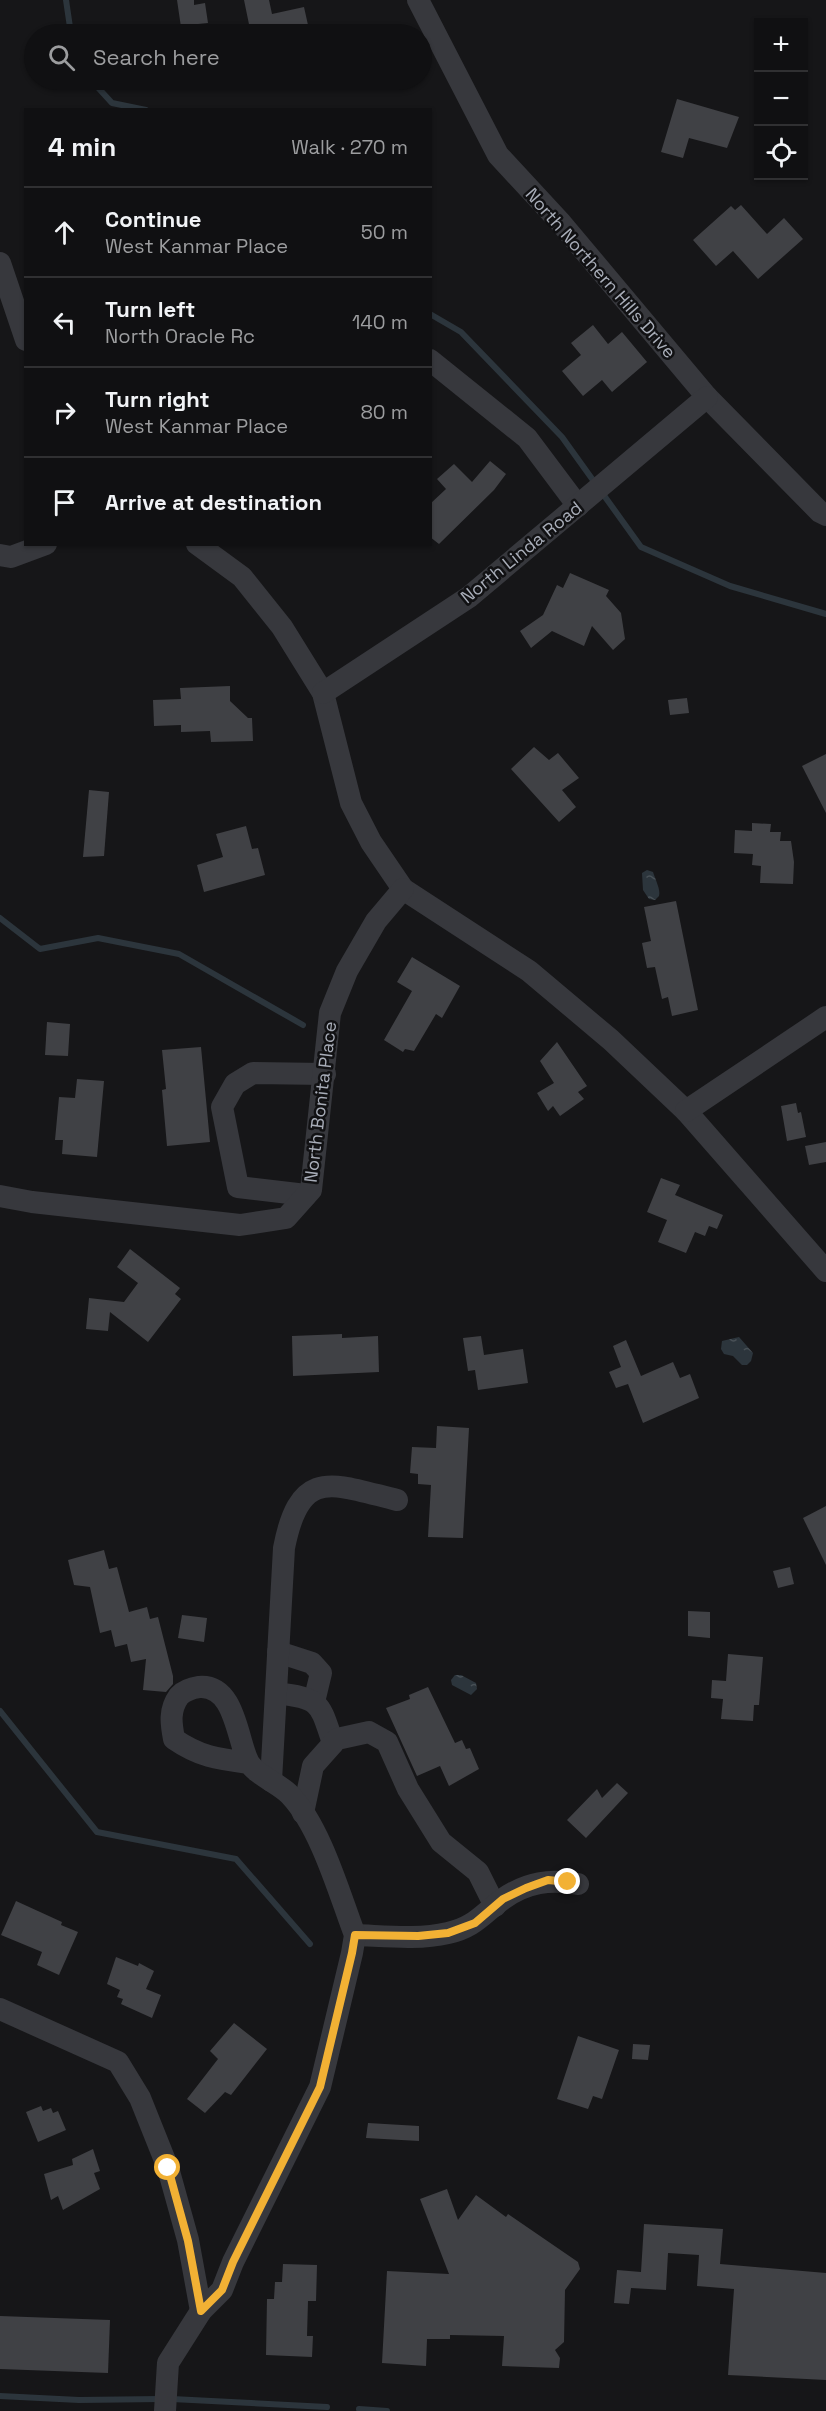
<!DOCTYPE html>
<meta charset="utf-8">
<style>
body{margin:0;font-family:"Space Grotesk",sans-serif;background:#1e1e20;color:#f1f3f6}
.controls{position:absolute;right:18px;top:18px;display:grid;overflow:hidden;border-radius:0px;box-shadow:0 2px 4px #0004}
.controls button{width:54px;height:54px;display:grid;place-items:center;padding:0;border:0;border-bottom:2px solid #303032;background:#101012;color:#f1f3f6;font:30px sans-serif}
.stop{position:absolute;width:18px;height:18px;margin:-14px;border:4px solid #f2b134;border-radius:50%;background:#fff}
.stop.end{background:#f2b134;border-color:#fff;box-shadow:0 2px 6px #0008}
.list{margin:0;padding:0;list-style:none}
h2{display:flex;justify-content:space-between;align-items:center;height:78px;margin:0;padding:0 24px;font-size:26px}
h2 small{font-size:20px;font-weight:400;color:#9c9d9f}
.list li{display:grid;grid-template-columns:39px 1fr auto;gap:18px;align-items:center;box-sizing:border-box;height:90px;padding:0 24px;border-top:2px solid #303032}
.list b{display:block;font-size:22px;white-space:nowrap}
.list p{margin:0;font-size:20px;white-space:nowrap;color:#9c9d9f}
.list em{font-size:20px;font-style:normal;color:#9c9d9f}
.icon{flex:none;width:33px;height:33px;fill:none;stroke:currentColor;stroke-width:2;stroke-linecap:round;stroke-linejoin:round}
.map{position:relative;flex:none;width:826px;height:2411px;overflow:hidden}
.search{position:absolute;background:#101012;box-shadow:0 2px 4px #0004;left:24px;top:24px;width:408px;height:66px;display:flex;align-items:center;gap:15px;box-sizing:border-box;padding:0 21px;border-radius:33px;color:#9c9d9f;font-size:22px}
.panel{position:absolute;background:#101012;box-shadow:0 2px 4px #0004;left:24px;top:108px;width:408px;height:438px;border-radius:0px}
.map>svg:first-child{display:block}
</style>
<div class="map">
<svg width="826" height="2411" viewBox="0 0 826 2411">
<defs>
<pattern id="water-ripples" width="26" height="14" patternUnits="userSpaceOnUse" patternTransform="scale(1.5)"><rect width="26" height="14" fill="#2c353c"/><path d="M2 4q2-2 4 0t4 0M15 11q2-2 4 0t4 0" fill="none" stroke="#485056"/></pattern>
</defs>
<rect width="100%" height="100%" fill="#161618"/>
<!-- water -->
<g fill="url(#water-ripples)">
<path d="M647,870L653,872C655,879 661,890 659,896L655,900L649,899L643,890L642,873Z"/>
<polygon points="739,1337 753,1353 751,1361 747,1365 742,1365 733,1356 724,1354 721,1349 722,1341"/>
<polygon points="455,1675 461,1675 476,1683 477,1689 471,1695 452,1685 451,1680"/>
</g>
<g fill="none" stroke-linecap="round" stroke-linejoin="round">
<!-- stream -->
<g stroke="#2c353c" stroke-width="6">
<polyline points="66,0 71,34"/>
<polyline points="91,80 112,103 146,110"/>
<polyline points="430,314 461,332 562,437 641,547 730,586 826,614"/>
<polyline points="0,918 40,949 98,938 179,954 303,1025"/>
<polyline points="0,1711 97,1832 236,1859 310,1944"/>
<polyline points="0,2396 79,2400 161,2399"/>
<polyline points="172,2399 327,2407"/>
<polyline points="359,2409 387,2411"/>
</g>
</g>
<!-- building -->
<g fill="#404145">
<polygon points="177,0 194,0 194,5 205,3 208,23 198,24 199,34 182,34"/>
<polygon points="244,0 269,0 272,14 304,7 310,34 251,34"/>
<polygon points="677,99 739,117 727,148 689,138 683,158 661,152"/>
<polygon points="741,205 767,234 784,218 803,239 758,279 733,251 716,266 693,240 731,206 735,210"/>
<polygon points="593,325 608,344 622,332 647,362 612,392 602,380 583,396 562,371 581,355 571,343"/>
<polygon points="490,461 506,474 494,490 439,544 430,537 430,504 446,489 437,479 454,464 472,482"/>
<polygon points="570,573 609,590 606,596 621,613 625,639 613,650 592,626 584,646 552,631 531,648 520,631 543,615 557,585 563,588"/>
<polygon points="230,686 230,701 248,718 252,718 253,741 211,742 210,731 181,732 181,725 154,726 153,700 181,699 180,688"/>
<polygon points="687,698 689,713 670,715 668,700"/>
<polygon points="534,747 549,760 558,753 579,778 562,790 576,807 559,822 511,769"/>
<polygon points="826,754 826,813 802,766"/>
<polygon points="89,790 109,792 104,856 83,857"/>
<polygon points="752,823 771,824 770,832 781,832 780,841 791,841 794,862 793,884 760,883 761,866 752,865 753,854 734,853 735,830 752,831"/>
<polygon points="246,826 252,849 258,848 265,875 204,892 197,865 223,857 216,834"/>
<polygon points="676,901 698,1010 672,1016 668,997 662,999 655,967 647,968 642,943 651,941 644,907"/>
<polygon points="412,957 460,986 442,1018 436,1014 414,1051 405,1049 403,1052 384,1040 412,991 397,982"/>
<polygon points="47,1022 70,1024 68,1056 45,1055"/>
<polygon points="557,1042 587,1086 578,1092 584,1099 560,1116 553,1106 548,1111 537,1093 554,1083 540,1061"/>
<polygon points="201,1047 210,1142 167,1146 162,1090 166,1089 162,1050"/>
<polygon points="77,1079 104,1081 97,1157 62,1154 63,1140 55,1140 59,1097 75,1098"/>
<polygon points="796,1103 798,1113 801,1112 806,1137 787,1141 781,1106"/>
<polygon points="826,1142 826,1162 809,1165 805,1146"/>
<polygon points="661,1178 680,1185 675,1195 723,1215 717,1229 709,1226 705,1236 695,1232 686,1253 658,1242 667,1220 647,1212"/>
<polygon points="130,1249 180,1288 175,1294 181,1299 148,1342 110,1312 108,1331 86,1329 89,1298 124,1302 138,1283 117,1267"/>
<polygon points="342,1334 342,1338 378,1336 379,1372 293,1376 292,1336"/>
<polygon points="481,1336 484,1355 523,1349 528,1383 478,1390 475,1370 468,1371 463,1338"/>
<polygon points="626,1340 641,1376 673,1362 680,1378 690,1374 699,1398 643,1423 628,1384 616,1388 609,1372 621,1367 613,1346"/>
<polygon points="437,1426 469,1428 463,1538 428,1537 431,1485 418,1484 418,1474 410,1473 412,1447 436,1448"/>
<polygon points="826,1506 826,1565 803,1518"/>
<polygon points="104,1550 109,1569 117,1567 129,1612 147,1607 150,1619 158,1617 173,1676 173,1684 166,1692 143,1690 146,1659 131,1662 127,1644 115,1647 111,1630 100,1633 90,1587 74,1585 68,1560"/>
<polygon points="790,1567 794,1584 778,1588 773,1571"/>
<polygon points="688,1611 710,1612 710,1638 688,1636"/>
<polygon points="182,1615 207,1618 204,1642 178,1638"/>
<polygon points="728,1654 763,1657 759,1705 754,1705 753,1721 721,1719 723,1699 711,1698 712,1680 726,1681"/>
<polygon points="428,1687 455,1743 462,1740 466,1749 470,1748 479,1769 449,1786 440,1766 417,1776 386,1708 410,1699 409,1695"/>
<polygon points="617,1783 628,1793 586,1838 567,1820 597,1789 602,1798"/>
<polygon points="16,1901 62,1922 61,1925 78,1932 59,1975 37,1965 42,1952 1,1935"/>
<polygon points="116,1957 138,1966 139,1963 154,1971 146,1989 161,1995 152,2018 121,2004 123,1999 117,1997 120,1990 107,1984"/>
<polygon points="234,2023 267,2049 231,2095 225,2092 205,2113 187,2099 218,2059 210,2051"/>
<polygon points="578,2036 619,2050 602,2099 593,2096 588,2109 557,2099"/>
<polygon points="633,2044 650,2045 648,2060 632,2059"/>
<polygon points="41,2106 43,2111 51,2108 53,2113 58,2111 66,2130 38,2142 26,2112"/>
<polygon points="368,2123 419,2126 419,2141 366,2138"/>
<polygon points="93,2149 100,2171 94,2173 100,2189 63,2210 58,2196 51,2200 44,2174 73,2165 72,2159"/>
<polygon points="447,2189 458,2220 476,2195 506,2217 508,2214 578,2262 580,2269 565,2290 564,2342 555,2350 560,2358 559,2368 502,2366 504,2336 450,2335 450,2339 427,2339 426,2366 382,2363 387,2271 449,2274 420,2199"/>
<polygon points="644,2224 723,2229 720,2264 826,2273 826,2380 728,2375 734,2289 697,2286 699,2255 668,2253 666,2290 631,2288 629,2304 614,2303 617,2270 641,2272"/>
<polygon points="283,2264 317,2265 316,2301 308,2301 307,2336 313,2336 312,2357 266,2355 267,2299 274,2299 275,2282 282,2282"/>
<polygon points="0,2316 110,2320 108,2373 0,2369"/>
</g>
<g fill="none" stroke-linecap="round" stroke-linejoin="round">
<!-- minor -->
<g stroke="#37383d" stroke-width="22">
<polyline points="418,0 498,155 561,223 707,397 820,512 826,515"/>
<polyline points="0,263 26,340"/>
<polyline points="430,360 527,438 578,506"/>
<polyline points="197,544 242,577 282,627 323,693 351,803 371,842 403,889 529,971 611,1040 686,1111 826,1271"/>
<polyline points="0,555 11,557 46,544"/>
<polyline points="323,693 469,597 707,397"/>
<polyline points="686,1111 826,1017"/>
<polyline points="306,1195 238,1187 222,1107 235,1084 253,1073 325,1074"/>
<polyline points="0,1196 32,1202 240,1225 286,1218 311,1190 330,1013 347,971 376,921 403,889"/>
<polyline points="278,1652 312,1663 321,1673 314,1702"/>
<path d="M276,1693C321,1699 319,1701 333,1743"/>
<path d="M271,1781L284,1548C300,1466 332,1484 397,1500"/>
<polyline points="303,1813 313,1766 337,1739 369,1732 387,1742 408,1789 441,1842 478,1872 495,1906"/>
<path d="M355,1935C385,1936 418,1940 448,1933C475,1927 482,1914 503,1899C527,1882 550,1879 578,1884"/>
<polyline points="0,2009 118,2062 140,2098 168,2168 188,2240 201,2311"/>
<path d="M165,2411L168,2363L201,2311L222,2290L233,2262L320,2087L352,1953L355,1935C339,1893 321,1828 290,1795C280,1784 254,1774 248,1761C237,1739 235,1684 199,1687C192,1688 184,1691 179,1696C169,1710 171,1723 174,1739C200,1757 218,1759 249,1763"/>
</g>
</g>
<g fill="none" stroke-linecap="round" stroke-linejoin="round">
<!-- route -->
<polyline stroke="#f2b134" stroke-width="8" points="168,2168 188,2241 201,2311 222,2290 233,2262 320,2087 352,1953 355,1935 418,1936 448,1933 475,1923 503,1899 526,1888 548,1880 568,1882"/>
</g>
<g text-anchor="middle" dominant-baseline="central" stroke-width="5" stroke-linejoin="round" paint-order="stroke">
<!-- street labels -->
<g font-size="18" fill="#a8adb8" stroke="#111113">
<text transform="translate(601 273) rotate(49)">North Northern Hills Drive</text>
<text transform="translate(521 552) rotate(-39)">North Linda Road</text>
<text transform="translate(320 1102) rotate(-83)">North Bonita Place</text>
</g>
</g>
</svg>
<div class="controls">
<button>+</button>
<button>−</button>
<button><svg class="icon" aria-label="locate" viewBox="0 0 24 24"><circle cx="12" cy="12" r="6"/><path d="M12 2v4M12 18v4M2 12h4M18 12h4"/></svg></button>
</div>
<div class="stop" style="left:168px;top:2168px"></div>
<div class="stop end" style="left:568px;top:1882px"></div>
<div class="search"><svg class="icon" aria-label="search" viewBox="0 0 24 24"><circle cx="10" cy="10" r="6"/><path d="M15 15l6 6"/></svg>Search here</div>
<section class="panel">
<h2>4 min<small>Walk · 270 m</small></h2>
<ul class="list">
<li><svg class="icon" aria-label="ahead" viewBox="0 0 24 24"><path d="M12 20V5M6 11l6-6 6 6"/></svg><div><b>Continue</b><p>West Kanmar Place</p></div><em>50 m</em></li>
<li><svg class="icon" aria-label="left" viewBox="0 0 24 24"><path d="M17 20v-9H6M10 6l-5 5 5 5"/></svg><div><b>Turn left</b><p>North Oracle Rc</p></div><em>140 m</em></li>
<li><svg class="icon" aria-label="right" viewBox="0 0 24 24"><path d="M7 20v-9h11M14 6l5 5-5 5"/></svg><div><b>Turn right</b><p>West Kanmar Place</p></div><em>80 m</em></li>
<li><svg class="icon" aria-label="arrive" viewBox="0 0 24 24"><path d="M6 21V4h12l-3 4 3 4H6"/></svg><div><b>Arrive at destination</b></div></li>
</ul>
</section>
</div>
